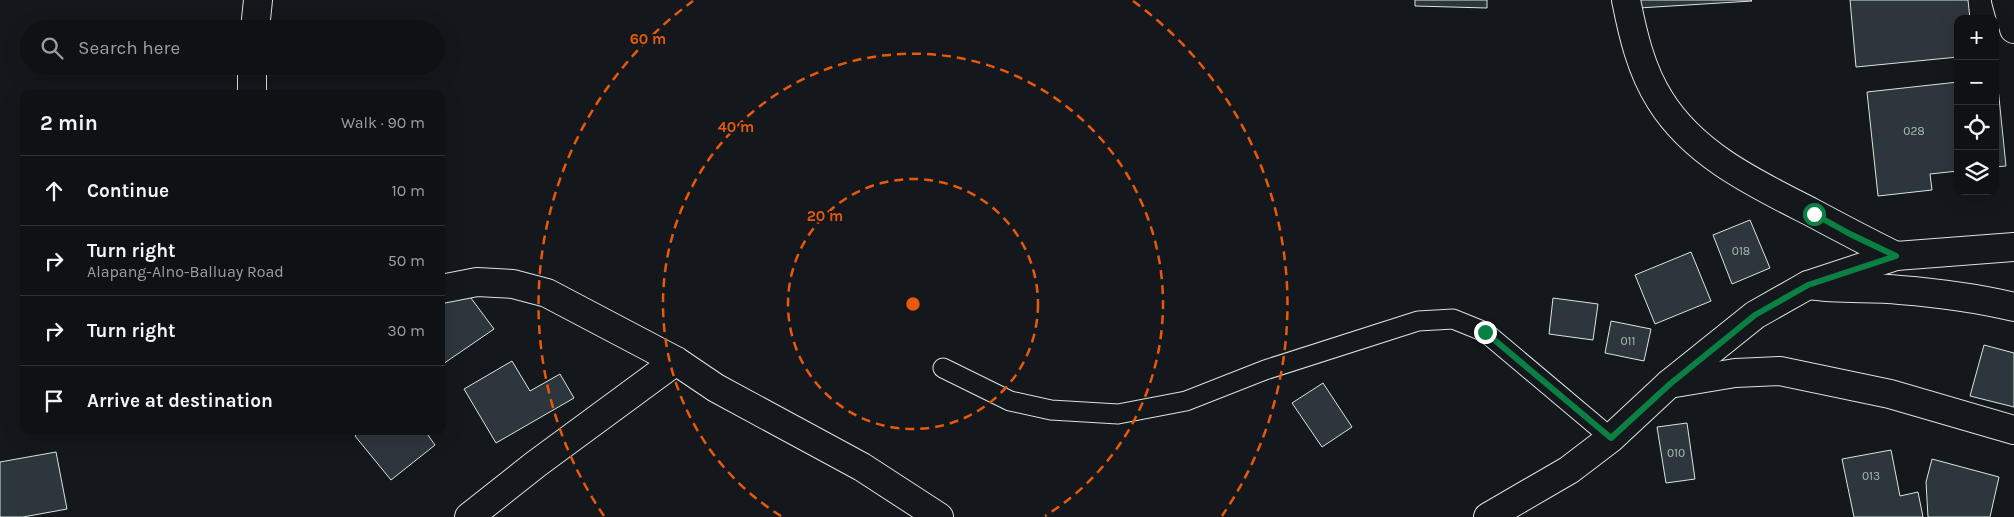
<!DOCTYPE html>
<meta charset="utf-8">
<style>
body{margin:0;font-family:Karla,sans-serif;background:#181b1e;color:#f1f3f6}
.controls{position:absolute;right:15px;top:15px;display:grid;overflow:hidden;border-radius:10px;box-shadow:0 5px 20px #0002}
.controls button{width:45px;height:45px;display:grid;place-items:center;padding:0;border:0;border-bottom:1px solid #2f3234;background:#0f1215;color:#f1f3f6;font:25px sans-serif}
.stop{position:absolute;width:15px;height:15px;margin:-11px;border:4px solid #0b8043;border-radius:50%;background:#fff}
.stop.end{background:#0b8043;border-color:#fff;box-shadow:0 1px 5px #0008}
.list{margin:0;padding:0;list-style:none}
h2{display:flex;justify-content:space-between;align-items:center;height:65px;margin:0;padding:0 20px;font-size:21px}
h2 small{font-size:16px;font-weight:400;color:#9b9ea0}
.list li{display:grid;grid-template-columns:32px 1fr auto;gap:15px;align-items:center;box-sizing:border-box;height:70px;padding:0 20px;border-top:1px solid #2f3234}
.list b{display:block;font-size:19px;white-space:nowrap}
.list p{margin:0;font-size:16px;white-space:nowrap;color:#9b9ea0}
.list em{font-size:16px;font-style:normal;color:#9b9ea0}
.icon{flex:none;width:28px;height:28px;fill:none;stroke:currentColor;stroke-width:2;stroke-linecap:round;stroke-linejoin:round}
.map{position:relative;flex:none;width:2014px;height:517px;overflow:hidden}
.search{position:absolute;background:#0f1215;box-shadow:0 5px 20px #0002;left:20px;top:20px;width:425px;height:55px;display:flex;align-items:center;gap:12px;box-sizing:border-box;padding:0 18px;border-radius:28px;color:#9b9ea0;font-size:19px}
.panel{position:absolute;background:#0f1215;box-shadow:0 5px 20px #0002;left:20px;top:90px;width:425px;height:345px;border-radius:10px}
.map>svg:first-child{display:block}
</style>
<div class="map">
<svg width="2014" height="517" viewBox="0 0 2014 517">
<rect width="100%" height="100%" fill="#14181c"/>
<!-- building -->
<g fill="#2c363c" stroke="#d8e6dc">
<polygon points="1415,0 1487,0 1487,8 1415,6"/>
<polygon points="1639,0 1751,0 1752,1 1639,8"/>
<polygon points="1850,0 1968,0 1970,19 1958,19 1958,57 1856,67"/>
<polygon points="1995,78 1997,78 2006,166 1995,167"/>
<polygon points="1958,82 1958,171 1930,174 1932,190 1878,196 1867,92"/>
<polygon points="1750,220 1770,268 1732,284 1713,235"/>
<polygon points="1691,252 1711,301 1655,324 1635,275"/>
<polygon points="462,286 494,329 443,364 441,361 441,301"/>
<polygon points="1553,298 1598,304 1593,340 1549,334"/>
<polygon points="1611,321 1651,329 1644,361 1605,353"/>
<polygon points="1984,345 2014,353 2014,407 1970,396"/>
<polygon points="512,361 530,391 560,374 574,398 496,443 464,389"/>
<polygon points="1323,383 1352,427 1322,447 1292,403"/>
<polygon points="1687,423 1695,479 1666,483 1657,427"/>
<polygon points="360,431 425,431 435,445 391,480 355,436"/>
<polygon points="1891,450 1900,496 1918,492 1923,517 1854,517 1842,459"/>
<polygon points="56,452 67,509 23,517 0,517 0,462"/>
<polygon points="1932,459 1999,477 1990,517 1928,517 1926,482"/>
</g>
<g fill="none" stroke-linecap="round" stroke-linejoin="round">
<defs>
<polyline id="service" points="943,368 1010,401 1051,410 1118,414 1186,401 1265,370 1418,321 1453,319 1485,332 1611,438"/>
<g id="minor">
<path d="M1626,0C1633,35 1641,70 1660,100C1694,155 1756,184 1811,212C1839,227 1867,242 1896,256"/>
<polyline points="2006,0 2014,29"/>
<polyline points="255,29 258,0"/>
<polyline points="252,66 252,94"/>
<path d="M1808,285C1840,290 1869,287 1900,290C1938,293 1977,298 2014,307"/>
<polyline points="441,289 477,282 513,284 547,293 676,361 716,388 862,467 939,517"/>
<polyline points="1669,384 1735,373 1780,371 1890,394 2014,430"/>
<polyline points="469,517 536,464 676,361"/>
</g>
<polyline id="secondary" points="1488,517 1569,470 1611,438 1669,384 1755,315 1808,285 1896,256 2014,247"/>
</defs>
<!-- service casing -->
<use href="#service" stroke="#d8e6dc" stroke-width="21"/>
<!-- minor casing -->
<use href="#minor" stroke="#d8e6dc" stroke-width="30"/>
<!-- secondary casing -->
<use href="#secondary" stroke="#d8e6dc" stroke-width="30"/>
<!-- service -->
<use href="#service" stroke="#14181c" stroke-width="19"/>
<!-- minor -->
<use href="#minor" stroke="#14181c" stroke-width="28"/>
<!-- secondary -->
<use href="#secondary" stroke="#14181c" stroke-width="28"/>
</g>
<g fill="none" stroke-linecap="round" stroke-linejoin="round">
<!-- route -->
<polyline stroke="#0b8043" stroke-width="6" points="1485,332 1611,438 1670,384 1755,315 1808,285 1896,256 1850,234 1814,214"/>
</g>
<!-- distance rings -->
<g fill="none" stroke="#e8590c" stroke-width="2.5" stroke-dasharray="9 6">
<circle cx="913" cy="304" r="125"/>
<path d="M781 516A250 250 0 1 1 1045 516"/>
<path d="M604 516A375 375 0 0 1 693 1M1133 1A375 375 0 0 1 1222 516"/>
</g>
<g text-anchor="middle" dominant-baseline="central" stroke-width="4" stroke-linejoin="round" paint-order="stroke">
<!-- number labels -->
<g font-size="12" fill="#adbab4">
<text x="1914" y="131">028</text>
<text x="1741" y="251">018</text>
<text x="1628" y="341">011</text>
<text x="1676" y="453">010</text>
<text x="1871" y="476">013</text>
</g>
</g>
<circle cx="913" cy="304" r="8" fill="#e8590c" stroke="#14181c" stroke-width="2.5"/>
<g font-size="15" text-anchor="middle" font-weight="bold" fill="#e8590c" stroke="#14181c" stroke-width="4" stroke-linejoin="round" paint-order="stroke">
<text x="648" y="44">60 m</text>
<text x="736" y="132">40 m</text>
<text x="825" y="221">20 m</text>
</g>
</svg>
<div class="controls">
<button>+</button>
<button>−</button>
<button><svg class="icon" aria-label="locate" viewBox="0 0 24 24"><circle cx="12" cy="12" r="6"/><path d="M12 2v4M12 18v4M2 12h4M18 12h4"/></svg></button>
<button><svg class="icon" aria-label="layers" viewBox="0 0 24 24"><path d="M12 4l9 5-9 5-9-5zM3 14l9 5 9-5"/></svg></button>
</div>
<div class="stop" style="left:1814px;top:214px"></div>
<div class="stop end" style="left:1485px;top:332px"></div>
<div class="search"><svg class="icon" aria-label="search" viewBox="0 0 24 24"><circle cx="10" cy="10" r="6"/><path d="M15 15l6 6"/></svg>Search here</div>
<section class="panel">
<h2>2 min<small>Walk · 90 m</small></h2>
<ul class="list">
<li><svg class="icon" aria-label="ahead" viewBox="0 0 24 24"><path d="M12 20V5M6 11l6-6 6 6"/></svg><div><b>Continue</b></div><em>10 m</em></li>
<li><svg class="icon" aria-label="right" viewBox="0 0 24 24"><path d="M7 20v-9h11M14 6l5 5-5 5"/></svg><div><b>Turn right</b><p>Alapang-Alno-Balluay Road</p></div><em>50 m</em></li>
<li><svg class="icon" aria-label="right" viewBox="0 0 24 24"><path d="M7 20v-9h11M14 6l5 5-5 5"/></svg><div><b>Turn right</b></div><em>30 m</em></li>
<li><svg class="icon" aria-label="arrive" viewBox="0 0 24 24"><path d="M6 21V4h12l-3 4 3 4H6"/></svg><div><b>Arrive at destination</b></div></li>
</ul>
</section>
</div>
